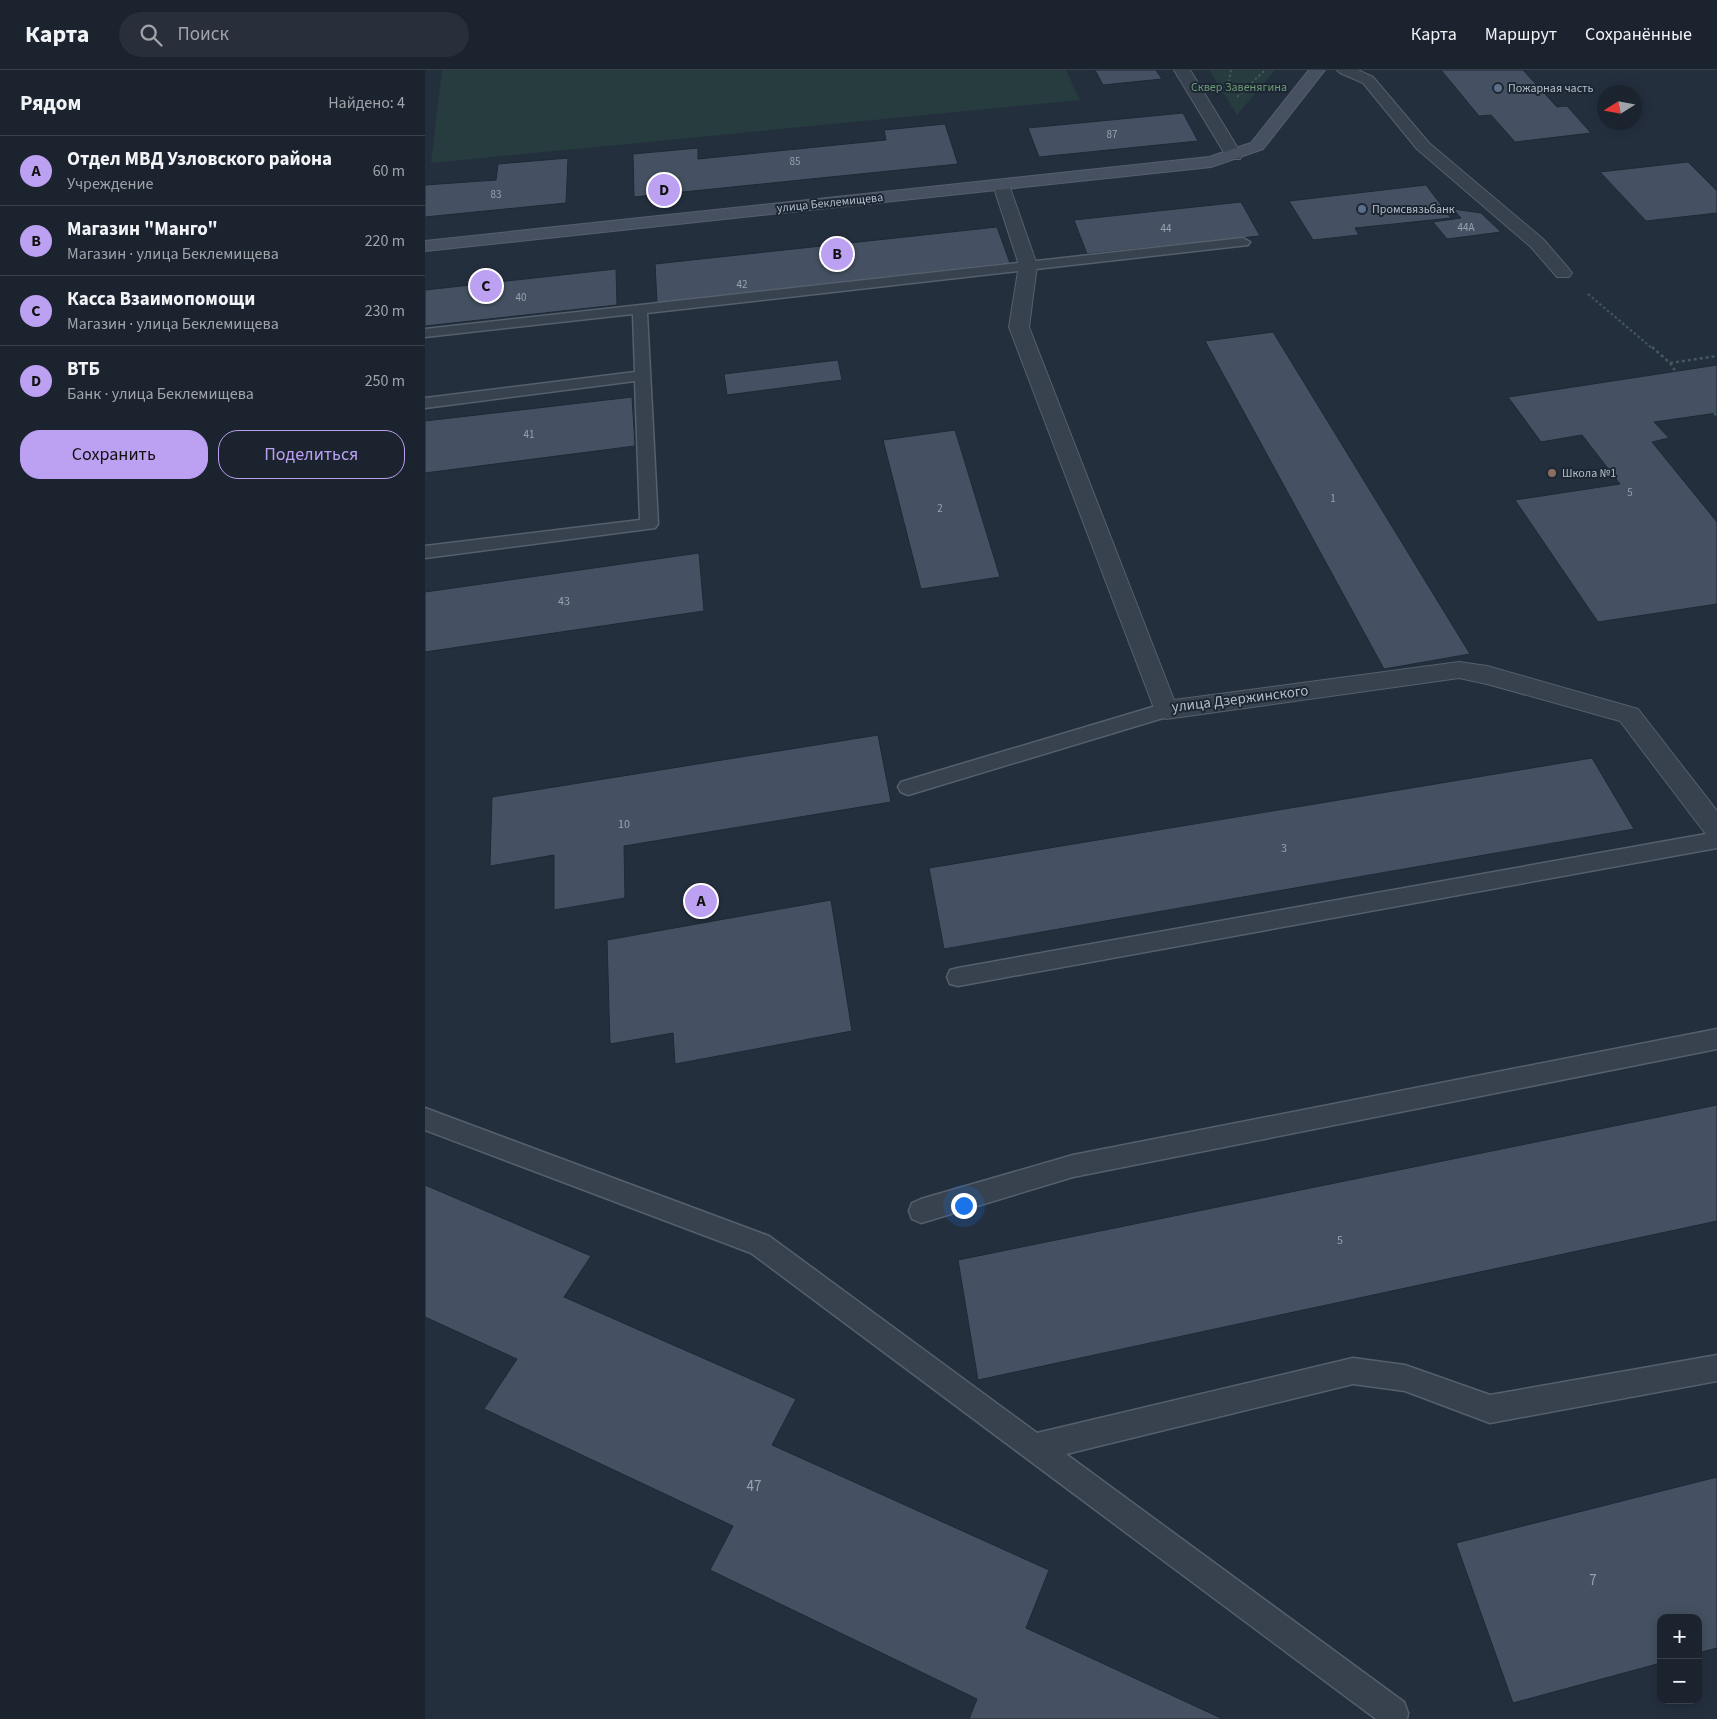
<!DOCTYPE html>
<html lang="ru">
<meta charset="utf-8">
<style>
body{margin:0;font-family:"Source Sans 3",sans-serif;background:#282f3a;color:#f1f3f6}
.controls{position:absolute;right:15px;bottom:15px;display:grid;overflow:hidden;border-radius:10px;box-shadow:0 2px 12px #0003}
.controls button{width:45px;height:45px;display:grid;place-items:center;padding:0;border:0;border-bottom:1px solid #39404a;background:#1b232e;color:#f1f3f6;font:25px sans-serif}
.compass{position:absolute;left:1172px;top:15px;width:45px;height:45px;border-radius:50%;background:#1b232e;box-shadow:0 2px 12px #0003;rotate:259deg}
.you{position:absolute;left:538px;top:1135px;width:18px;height:18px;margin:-12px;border:4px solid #fff;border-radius:50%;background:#1a73e8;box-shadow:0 0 0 8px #1a73e833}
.badge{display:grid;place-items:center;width:32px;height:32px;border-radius:50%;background:#bca0f2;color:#111;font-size:16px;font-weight:700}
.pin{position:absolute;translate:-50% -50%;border:2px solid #fff;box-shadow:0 1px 5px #0006}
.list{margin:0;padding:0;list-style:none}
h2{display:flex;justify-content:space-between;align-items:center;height:65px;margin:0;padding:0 20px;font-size:21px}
h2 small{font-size:16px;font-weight:400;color:#a0a4aa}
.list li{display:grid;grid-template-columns:32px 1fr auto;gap:15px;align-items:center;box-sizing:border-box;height:70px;padding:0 20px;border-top:1px solid #39404a}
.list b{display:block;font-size:19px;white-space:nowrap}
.list p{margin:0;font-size:16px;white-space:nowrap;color:#a0a4aa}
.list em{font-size:16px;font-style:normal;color:#a0a4aa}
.actions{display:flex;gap:10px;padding:15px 20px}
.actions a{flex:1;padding:11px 0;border:1px solid #bca0f2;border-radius:20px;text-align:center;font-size:18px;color:#bca0f2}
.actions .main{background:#bca0f2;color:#111}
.icon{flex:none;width:28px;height:28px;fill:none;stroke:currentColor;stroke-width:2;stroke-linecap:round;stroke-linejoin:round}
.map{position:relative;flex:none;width:1292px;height:1649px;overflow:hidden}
header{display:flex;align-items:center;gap:30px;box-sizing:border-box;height:70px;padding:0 25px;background:#1b232e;border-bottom:1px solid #39404a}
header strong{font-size:24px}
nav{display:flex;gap:28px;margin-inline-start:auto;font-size:18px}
.search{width:350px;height:45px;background:#282f3a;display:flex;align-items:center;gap:12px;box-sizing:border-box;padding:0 18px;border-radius:28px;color:#a0a4aa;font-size:19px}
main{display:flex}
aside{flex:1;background:#1b232e}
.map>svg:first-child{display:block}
</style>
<header>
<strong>Карта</strong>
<div class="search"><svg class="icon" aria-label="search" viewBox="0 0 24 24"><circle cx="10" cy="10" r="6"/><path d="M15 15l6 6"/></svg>Поиск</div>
<nav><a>Карта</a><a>Маршрут</a><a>Сохранённые</a></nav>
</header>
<main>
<aside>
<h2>Рядом<small>Найдено: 4</small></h2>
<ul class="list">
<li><span class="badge">A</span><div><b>Отдел МВД Узловского района</b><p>Учреждение</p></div><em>60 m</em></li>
<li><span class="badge">B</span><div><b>Магазин &quot;Манго&quot;</b><p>Магазин · улица Беклемищева</p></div><em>220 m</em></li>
<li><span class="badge">C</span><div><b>Касса Взаимопомощи</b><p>Магазин · улица Беклемищева</p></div><em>230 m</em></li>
<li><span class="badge">D</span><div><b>ВТБ</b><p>Банк · улица Беклемищева</p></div><em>250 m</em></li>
</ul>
<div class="actions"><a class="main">Сохранить</a><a>Поделиться</a></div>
</aside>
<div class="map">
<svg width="1292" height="1649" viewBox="0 0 1292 1649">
<rect width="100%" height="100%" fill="#242f3e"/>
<!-- green -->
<g fill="#263c3f">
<polygon points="17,0 641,0 655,30 6,93"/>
<polygon points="784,0 850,0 812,45"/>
</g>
<!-- building -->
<g fill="#455162" stroke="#1f2835">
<polygon points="670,0 731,0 737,9 678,15"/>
<polygon points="1016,0 1098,0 1132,37 1142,36 1166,63 1090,72 1066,45 1054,46"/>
<polygon points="758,43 773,71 614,87 603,58"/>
<polygon points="520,54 533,94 209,127 208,84 273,78 273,89 461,70 459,60"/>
<polygon points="143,88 141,133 0,147 0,115 71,110 73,94"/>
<polygon points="1263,92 1292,121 1292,143 1221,151 1175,102"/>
<polygon points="1001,115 1026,148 930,158 934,165 888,170 864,131"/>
<polygon points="816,132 835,166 662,184 649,150"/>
<polygon points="1028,139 1056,143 1076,162 1022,169 1008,152 1036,148"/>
<polygon points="572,157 585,193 232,233 230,194"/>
<polygon points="191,199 192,235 0,256 0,220"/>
<polygon points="848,262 1045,584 959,599 780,271"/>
<polygon points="413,290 417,310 302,325 299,304"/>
<polygon points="1292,295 1292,343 1229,352 1244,368 1227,372 1292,452 1292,534 1173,552 1090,430 1195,414 1157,365 1116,372 1083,327"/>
<polygon points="207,327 210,376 0,403 0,351"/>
<polygon points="530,360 575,507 496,519 458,370"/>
<polygon points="274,483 279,541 0,582 0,522"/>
<polygon points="453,665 466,732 199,776 200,828 129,840 129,785 65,796 67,727"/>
<polygon points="1167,688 1209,759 519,879 504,798"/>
<polygon points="406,830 427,961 250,994 248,963 185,974 182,870"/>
<polygon points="1292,1035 1292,1151 553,1310 533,1190"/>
<polygon points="0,1115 166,1186 139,1227 371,1329 347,1375 624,1500 601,1558 798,1649 544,1649 552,1629 285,1500 308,1456 59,1339 92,1289 0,1247"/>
<polygon points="1292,1407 1292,1578 1273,1583 1273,1548 1236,1548 1236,1593 1088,1633 1031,1473"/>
</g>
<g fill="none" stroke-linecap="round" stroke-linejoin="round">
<defs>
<g id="service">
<polygon points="818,168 825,172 823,175 222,243 233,454 230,458 0,488 0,476 215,450 210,311 0,338 0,328 210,302 208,244 0,267 0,259"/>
<polygon points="741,633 748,635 751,640 748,645 483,725 476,722 473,717 476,712"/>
<polygon points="1292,762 1292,778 533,916 525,914 522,907 525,900 533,898"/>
<polygon points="1292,959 1292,979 648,1107 496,1153 487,1149 484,1141 487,1133 496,1129 648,1085"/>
<polygon points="0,1038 344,1166 612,1363 928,1288 980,1295 1065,1325 1292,1285 1292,1311 1065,1353 980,1321 928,1314 641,1384 979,1632 983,1643 982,1649 951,1649 326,1183 0,1060"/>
</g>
<g id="minor">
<polygon points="749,0 765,0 817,85 815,89 803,89"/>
<polygon points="912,0 933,0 948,7 1004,73 1118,169 1144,199 1147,203 1144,207 1132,207 1106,177 992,79 938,13 915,3"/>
<polygon points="576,110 582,111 584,115 612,195 604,257 749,630 1034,592 1062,596 1213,639 1292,741 1292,770 1283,767 1195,651 1062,614 1034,608 741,649 732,646 584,257 594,195 568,115 570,111"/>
</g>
<polygon id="secondary" points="884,0 900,0 838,79 786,97 0,181 0,171 784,87 826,73"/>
</defs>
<!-- service casing -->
<use href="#service" stroke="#565f6c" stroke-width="3"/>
<!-- minor casing -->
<use href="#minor" stroke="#565f6c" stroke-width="2"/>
<!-- secondary casing -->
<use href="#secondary" stroke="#565f6c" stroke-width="2"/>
<!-- path-far1 -->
<g stroke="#44595c" stroke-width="2" stroke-dasharray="2.5 2.5" stroke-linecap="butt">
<polyline points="804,12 806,0"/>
<polyline points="812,27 840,0"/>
<polyline points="1163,224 1228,279"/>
</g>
<!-- path -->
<g stroke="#44595c" stroke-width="2.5" stroke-dasharray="3 3" stroke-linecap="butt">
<polyline points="1227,277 1245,293 1251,302"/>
<polyline points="1245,293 1292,286"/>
<polyline points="1289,343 1292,346"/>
</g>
<!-- service -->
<use href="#service" fill="#38414e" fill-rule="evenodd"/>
<!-- minor -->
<use href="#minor" fill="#38414e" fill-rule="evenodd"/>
<!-- secondary -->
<use href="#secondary" fill="#465061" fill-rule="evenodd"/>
</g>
<!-- markers -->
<g fill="#5c6f8a" stroke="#1d2633" stroke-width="2">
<circle cx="1073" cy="18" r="5"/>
<circle cx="937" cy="139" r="5"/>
</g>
<circle fill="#8d6e63" stroke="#1d2633" stroke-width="2" cx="1127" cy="403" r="5"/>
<g text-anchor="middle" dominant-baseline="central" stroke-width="4" stroke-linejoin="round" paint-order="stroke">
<!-- far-number labels -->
<g font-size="11" fill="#98a1af">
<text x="687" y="64">87</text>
<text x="370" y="91">85</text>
<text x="71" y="124">83</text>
<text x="1041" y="157">44А</text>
<text x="741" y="158">44</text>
<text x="317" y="214">42</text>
<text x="96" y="227">40</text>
<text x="104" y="364">41</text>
<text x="1205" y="422">5</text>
<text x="908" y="428">1</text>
<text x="515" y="438">2</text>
</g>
<!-- far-park labels -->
<g font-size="12" fill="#6b9a76" stroke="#1d2633">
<text x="814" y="17">Сквер Завенягина</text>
</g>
<!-- far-poi labels -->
<g font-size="12" fill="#b4bcc9" stroke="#1d2633" text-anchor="start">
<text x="1083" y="18">Пожарная часть</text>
<text x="947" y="139">Промсвязьбанк</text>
<text x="1137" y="403">Школа №1</text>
</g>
<!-- far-street labels -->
<g font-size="12" fill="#b4bcc9" stroke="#1d2633">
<text transform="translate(405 133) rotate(-6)">улица Беклемищева</text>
</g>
<!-- number labels -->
<g font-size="12" fill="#98a1af">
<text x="139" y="531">43</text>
<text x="199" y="754">10</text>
<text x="859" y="778">3</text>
<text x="915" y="1170">5</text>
</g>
<!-- street labels -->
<g font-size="15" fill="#b4bcc9" stroke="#1d2633">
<text transform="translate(815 629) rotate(-7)">улица Дзержинского</text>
</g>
<!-- near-number labels -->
<g font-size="15" fill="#98a1af">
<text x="329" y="1416">47</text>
<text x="1168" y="1510">7</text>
</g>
</g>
</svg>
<div class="controls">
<button>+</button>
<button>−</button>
</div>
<svg class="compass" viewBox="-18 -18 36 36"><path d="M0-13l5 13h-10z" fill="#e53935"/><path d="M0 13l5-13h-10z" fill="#a0a4aa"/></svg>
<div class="you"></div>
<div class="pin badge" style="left:276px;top:831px">A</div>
<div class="pin badge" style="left:412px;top:184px">B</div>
<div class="pin badge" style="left:61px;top:216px">C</div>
<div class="pin badge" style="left:239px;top:120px">D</div>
</div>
</main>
